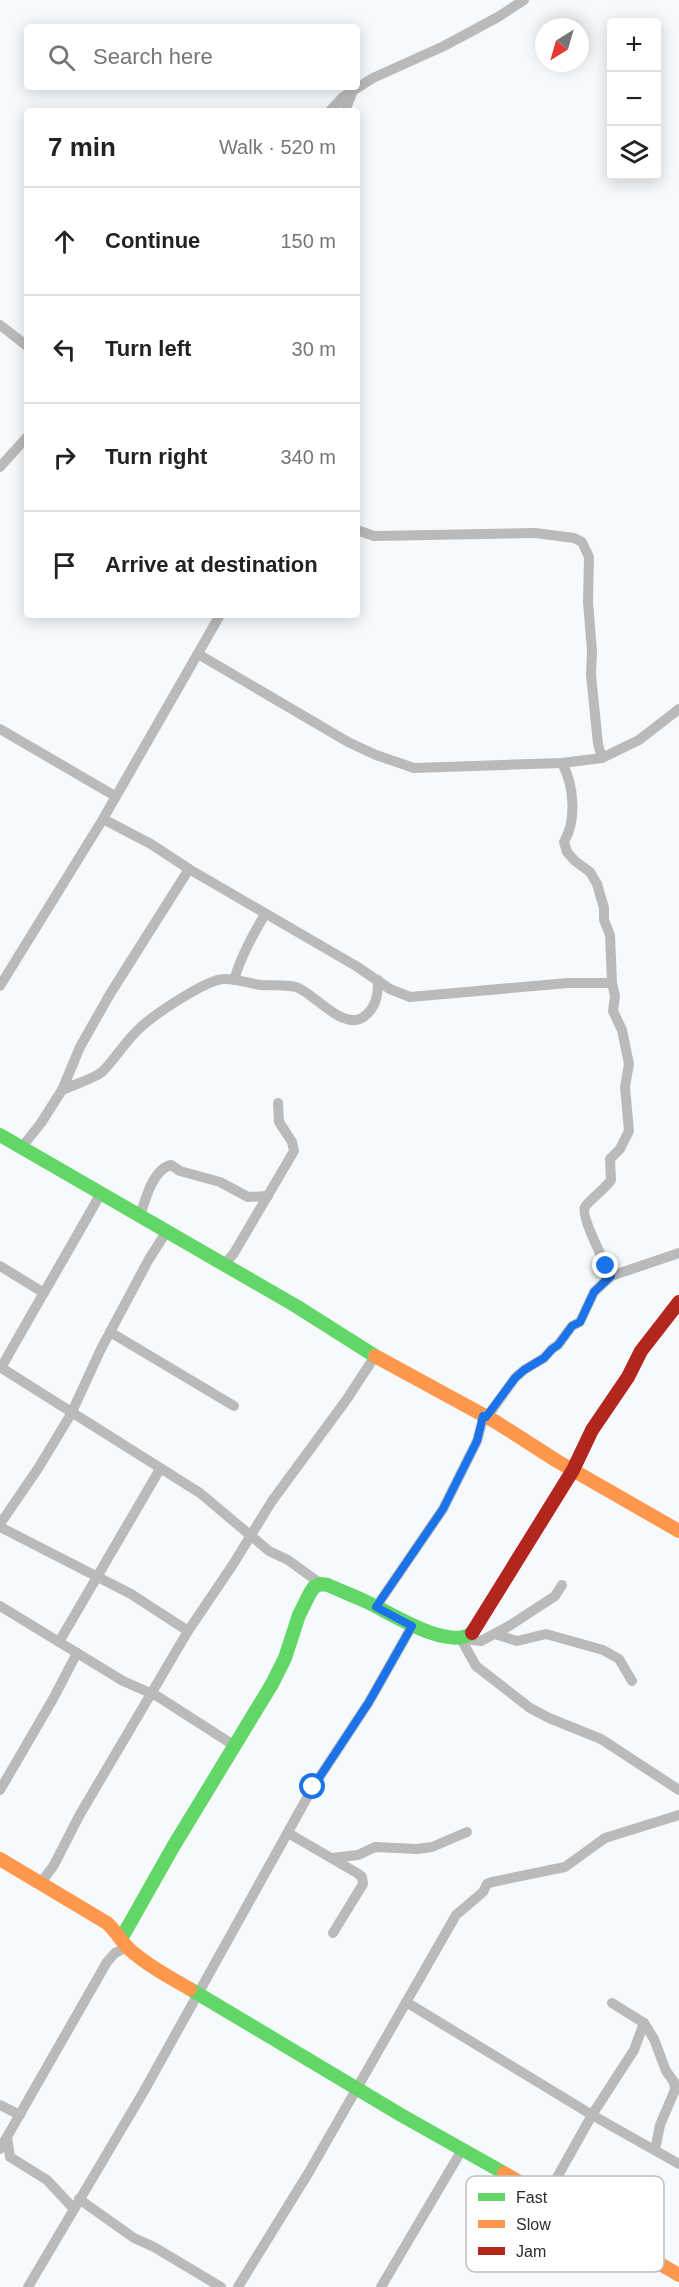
<!DOCTYPE html>
<meta charset="utf-8">
<style>
body{margin:0;font-family:Helvetica,sans-serif;background:#f2f2f2;color:#222}
.controls{position:absolute;right:18px;top:18px;display:grid;overflow:hidden;border-radius:6px;box-shadow:0 3px 15px #0003}
.controls button{width:54px;height:54px;display:grid;place-items:center;padding:0;border:0;border-bottom:2px solid #e0e0e0;background:#fff;color:#222;font:30px sans-serif}
.compass{position:absolute;left:535px;top:18px;width:54px;height:54px;border-radius:50%;background:#fff;box-shadow:0 3px 15px #0003;rotate:217deg}
.stop{position:absolute;width:18px;height:18px;margin:-14px;border:4px solid #1a73e8;border-radius:50%;background:#fff}
.stop.end{background:#1a73e8;border-color:#fff;box-shadow:0 2px 6px #0008}
.list{margin:0;padding:0;list-style:none}
h2{display:flex;justify-content:space-between;align-items:center;height:78px;margin:0;padding:0 24px;font-size:26px}
h2 small{font-size:20px;font-weight:400;color:#767676}
.list li{display:grid;grid-template-columns:39px 1fr auto;gap:18px;align-items:center;box-sizing:border-box;height:108px;padding:0 24px;border-top:2px solid #e0e0e0}
.list b{display:block;font-size:22px;white-space:nowrap}
.list em{font-size:20px;font-style:normal;color:#767676}
.icon{flex:none;width:33px;height:33px;fill:none;stroke:currentColor;stroke-width:2;stroke-linecap:round;stroke-linejoin:round}
.map{position:relative;flex:none;width:679px;height:2287px;overflow:hidden}
.search{position:absolute;background:#fff;box-shadow:0 3px 15px #0003;left:24px;top:24px;width:336px;height:66px;display:flex;align-items:center;gap:15px;box-sizing:border-box;padding:0 21px;border-radius:6px;color:#767676;font-size:22px}
.panel{position:absolute;background:#fff;box-shadow:0 3px 15px #0003;left:24px;top:108px;width:336px;height:510px;border-radius:6px}
.map>svg:first-child{display:block}
</style>
<div class="map">
<svg width="679" height="2287" viewBox="0 0 679 2287">
<rect width="100%" height="100%" fill="#f7fafc"/>
<g fill="none" stroke-linecap="round" stroke-linejoin="round">
<!-- street -->
<g stroke="#bbbabb" stroke-width="10">
<polyline points="330,111 343,97 373,78 444,46 498,17 524,0"/>
<polyline points="345,111 352,93"/>
<polyline points="0,325 27,346"/>
<polyline points="0,467 27,437"/>
<polyline points="357,530 374,536 535,533 574,538 582,542 589,557 588,602 592,651 591,675 598,744 602,758"/>
<polyline points="198,654 348,742 376,755 414,768 562,763 602,758 639,740 679,709"/>
<polyline points="0,729 115,796"/>
<path d="M562,763C574,785 577,820 564,842L567,852L575,861L590,872L597,884L604,908V920L610,935L612,983L615,996L613,1011L622,1030L629,1064L625,1087L629,1131L620,1149L610,1159L611,1180C606,1188 587,1202 585,1207C580,1216 606,1265 611,1276"/>
<polyline points="103,819 151,844 189,869 356,966 390,989 410,997 568,983 612,983"/>
<path d="M234,980C241,956 253,935 265,914"/>
<polyline points="0,986 103,819 220,615"/>
<path d="M62,1090C75,1084 91,1080 102,1072C116,1058 126,1040 141,1027C155,1014 206,980 223,979C234,978 248,983 260,985C271,986 284,984 296,987C315,993 346,1036 367,1014C377,1005 378,993 378,980"/>
<polyline points="22,1147 41,1123 62,1090 80,1047 110,994 189,869"/>
<path d="M140,1216C145,1200 153,1169 171,1165L180,1171L220,1182L248,1197L268,1196"/>
<polyline points="224,1265 234,1253 294,1151 292,1142 279,1122 278,1103"/>
<polyline points="0,1266 44,1293"/>
<polyline points="110,1332 234,1406"/>
<polyline points="0,1367 200,1493 269,1551 288,1560 321,1584"/>
<path d="M1,1368C34,1309 68,1252 101,1193"/>
<polyline points="487,1417 515,1378 524,1370 544,1358 552,1349 558,1345 572,1326 580,1322 594,1292 611,1276 679,1253"/>
<polyline points="0,1524 39,1467 71,1414 101,1349 149,1259 167,1231"/>
<polyline points="0,1527 131,1594 188,1631"/>
<polyline points="0,1606 123,1681 157,1696 235,1746"/>
<polyline points="376,1607 443,1509 477,1441 484,1416"/>
<polyline points="495,1634 517,1641 546,1634 603,1650 619,1659 632,1681"/>
<polyline points="461,1639 476,1666 530,1708 549,1718 601,1739 679,1790"/>
<polyline points="465,1639 481,1641 509,1626 555,1596 562,1585"/>
<polyline points="59,1642 160,1469"/>
<polyline points="0,1790 53,1699 77,1653"/>
<polyline points="288,1833 357,1873 362,1877 363,1884 333,1933"/>
<polyline points="332,1858 358,1855 375,1847 417,1849 432,1847 467,1832"/>
<polyline points="40,1884 54,1865 79,1816 188,1631 232,1566 272,1501 347,1399 375,1356"/>
<polyline points="406,2002 592,2115 679,2164"/>
<polyline points="612,2003 644,2023 654,2039 666,2071 674,2082 675,2090 660,2125 655,2150"/>
<polyline points="0,2105 20,2115"/>
<polyline points="7,2137 10,2157 47,2180 74,2209"/>
<polyline points="0,2149 107,1962 115,1953 127,1947"/>
<polyline points="546,2197 592,2115 634,2050 644,2023"/>
<polyline points="79,2199 134,2238 154,2247 221,2287"/>
<polyline points="28,2287 144,2091 313,1787 369,1702 412,1626"/>
<polyline points="238,2287 309,2172 456,1915 483,1892 487,1884 492,1882 565,1867 605,1838 679,1815"/>
<polyline points="381,2287 463,2148"/>
</g>
<!-- fast -->
<g stroke="#63d668" stroke-width="14">
<polyline points="0,1135 296,1306 375,1356"/>
<path d="M121,1939L173,1847L272,1684L285,1658L299,1615L310,1593L314,1587L321,1584L328,1585C341,1591 354,1596 367,1602C391,1613 448,1651 472,1633"/>
<polyline points="190,1989 401,2115 504,2173"/>
</g>
<!-- slow -->
<g stroke="#ff974d" stroke-width="14">
<polyline points="375,1356 496,1422 557,1461 679,1531"/>
<path d="M0,1859L107,1923C116,1931 121,1941 129,1949C147,1965 169,1977 190,1989"/>
<polyline points="504,2173 679,2275"/>
</g>
<!-- jam -->
<polyline stroke="#b3261e" stroke-width="14" points="472,1633 573,1470 592,1430 628,1377 641,1351 679,1302"/>
</g>
<g fill="none" stroke-linecap="round" stroke-linejoin="round">
<!-- route -->
<polyline stroke="#1a73e8" stroke-width="8" points="313,1787 369,1702 412,1626 376,1607 443,1509 477,1441 483,1416 486,1417 515,1378 524,1370 544,1358 552,1349 558,1345 572,1326 580,1322 594,1292 611,1276 606,1266"/>
</g>
<!-- legend -->
<rect x="466" y="2176" width="198" height="96" rx="9" fill="#fff" stroke="#bfc0c1" stroke-width="1.5"/>
<rect x="478" y="2193" width="27" height="8" fill="#63d668"/>
<rect x="478" y="2220" width="27" height="8" fill="#ff974d"/>
<rect x="478" y="2247" width="27" height="8" fill="#b3261e"/>
<g font-size="16" fill="#2a2e31">
<text x="516" y="2203">Fast</text>
<text x="516" y="2230">Slow</text>
<text x="516" y="2257">Jam</text>
</g>
</svg>
<div class="controls">
<button>+</button>
<button>−</button>
<button><svg class="icon" aria-label="layers" viewBox="0 0 24 24"><path d="M12 4l9 5-9 5-9-5zM3 14l9 5 9-5"/></svg></button>
</div>
<svg class="compass" viewBox="-18 -18 36 36"><path d="M0-13l5 13h-10z" fill="#e53935"/><path d="M0 13l5-13h-10z" fill="#767676"/></svg>
<div class="stop" style="left:313px;top:1787px"></div>
<div class="stop end" style="left:606px;top:1266px"></div>
<div class="search"><svg class="icon" aria-label="search" viewBox="0 0 24 24"><circle cx="10" cy="10" r="6"/><path d="M15 15l6 6"/></svg>Search here</div>
<section class="panel">
<h2>7 min<small>Walk · 520 m</small></h2>
<ul class="list">
<li><svg class="icon" aria-label="ahead" viewBox="0 0 24 24"><path d="M12 20V5M6 11l6-6 6 6"/></svg><div><b>Continue</b></div><em>150 m</em></li>
<li><svg class="icon" aria-label="left" viewBox="0 0 24 24"><path d="M17 20v-9H6M10 6l-5 5 5 5"/></svg><div><b>Turn left</b></div><em>30 m</em></li>
<li><svg class="icon" aria-label="right" viewBox="0 0 24 24"><path d="M7 20v-9h11M14 6l5 5-5 5"/></svg><div><b>Turn right</b></div><em>340 m</em></li>
<li><svg class="icon" aria-label="arrive" viewBox="0 0 24 24"><path d="M6 21V4h12l-3 4 3 4H6"/></svg><div><b>Arrive at destination</b></div></li>
</ul>
</section>
</div>
